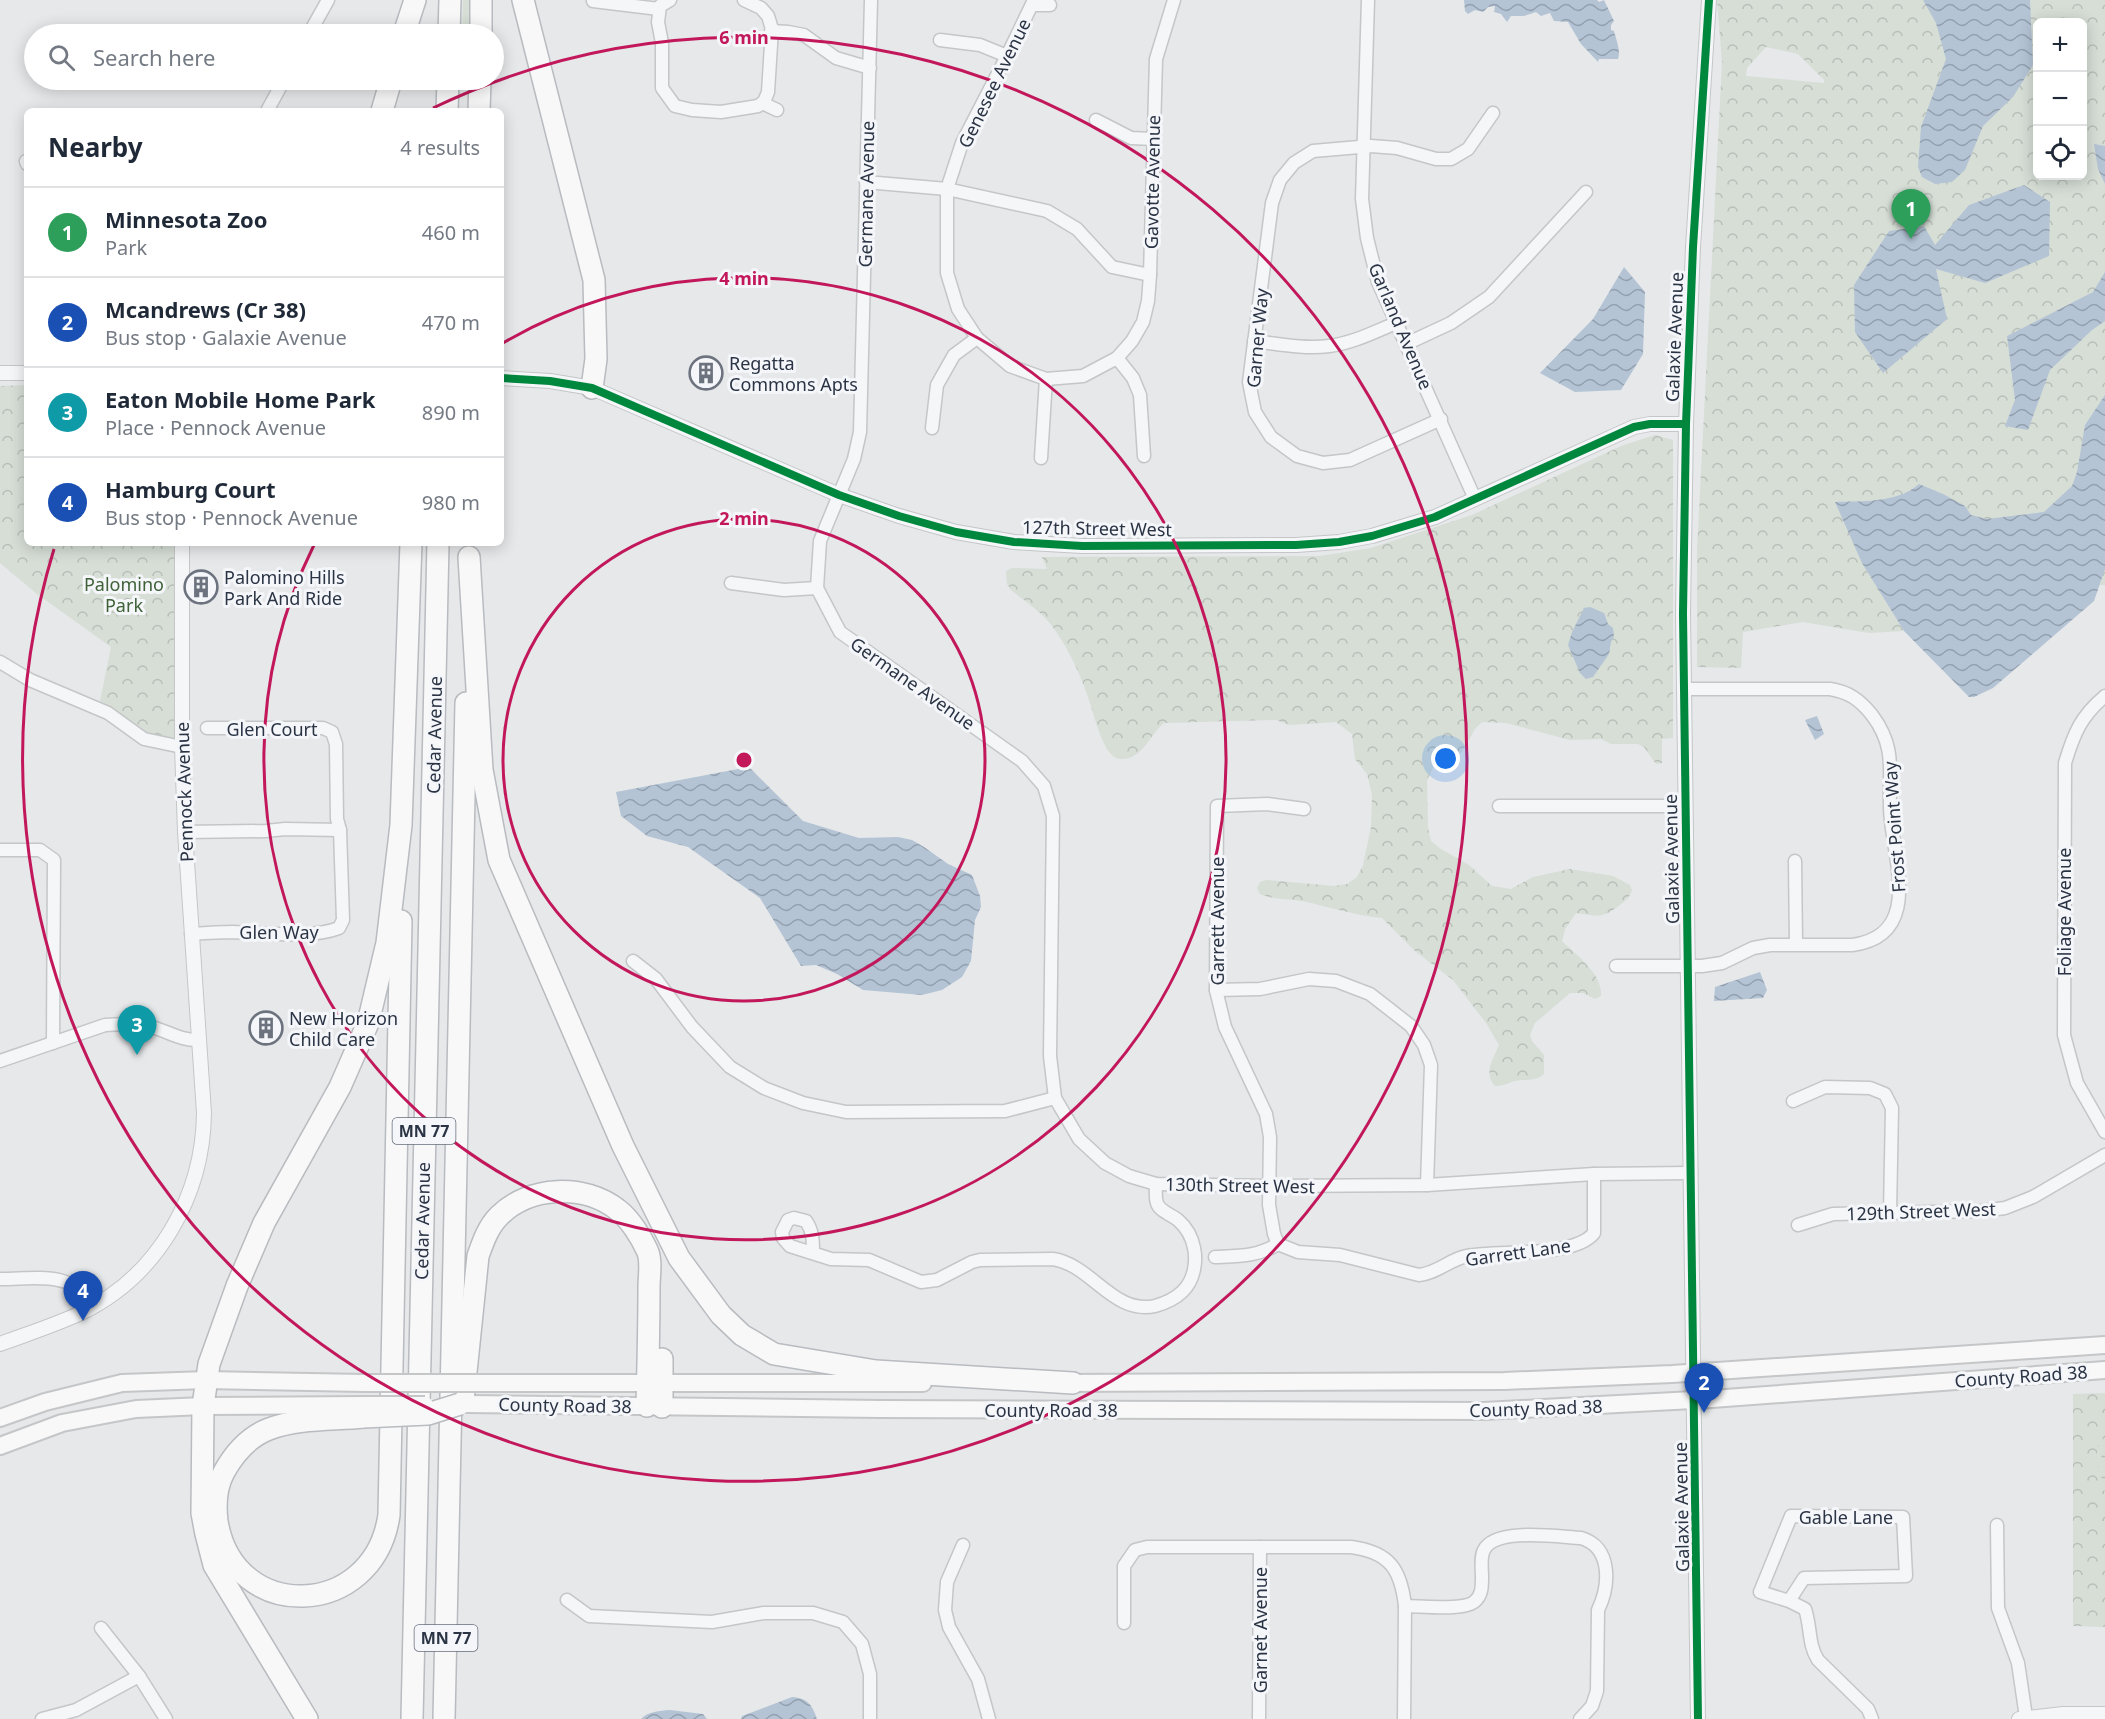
<!DOCTYPE html>
<meta charset="utf-8">
<style>
body{margin:0;font-family:"Noto Sans",sans-serif;background:#f2f2f3;color:#1f2937}
.controls{position:absolute;right:18px;top:18px;display:grid;overflow:hidden;border-radius:9px;box-shadow:0 3px 15px #0003}
.controls button{width:54px;height:54px;display:grid;place-items:center;padding:0;border:0;border-bottom:2px solid #e0e1e3;background:#fff;color:#1f2937;font:30px sans-serif}
.you{position:absolute;left:1446px;top:759px;width:21px;height:21px;margin:-15px;border:4px solid #fff;border-radius:50%;background:#1a73e8;box-shadow:0 0 0 9px #1a73e833}
.badge{display:grid;place-items:center;width:39px;height:39px;border-radius:50%;background:#6c737f;color:#fff;font-size:20px;font-weight:700}
.pin{position:absolute;translate:-50% -50px;filter:drop-shadow(0 2px 3px #0008)}
.pin::after{content:'';position:absolute;top:32px;width:21px;height:18px;background:inherit;clip-path:polygon(0 0,100% 0,50% 100%)}
.list{margin:0;padding:0;list-style:none}
h2{display:flex;justify-content:space-between;align-items:center;height:78px;margin:0;padding:0 24px;font-size:26px}
h2 small{font-size:20px;font-weight:400;color:#747a83}
.list li{display:grid;grid-template-columns:39px 1fr auto;gap:18px;align-items:center;box-sizing:border-box;height:90px;padding:0 24px;border-top:2px solid #e0e1e3}
.list b{display:block;font-size:22px;white-space:nowrap}
.list p{margin:0;font-size:20px;white-space:nowrap;color:#747a83}
.list em{font-size:20px;font-style:normal;color:#747a83}
.icon{flex:none;width:33px;height:33px;fill:none;stroke:currentColor;stroke-width:2;stroke-linecap:round;stroke-linejoin:round}
.map{position:relative;flex:none;width:2105px;height:1719px;overflow:hidden}
.search{position:absolute;background:#fff;box-shadow:0 3px 15px #0003;left:24px;top:24px;width:480px;height:66px;display:flex;align-items:center;gap:15px;box-sizing:border-box;padding:0 21px;border-radius:33px;color:#747a83;font-size:22px}
.panel{position:absolute;background:#fff;box-shadow:0 3px 15px #0003;left:24px;top:108px;width:480px;height:438px;border-radius:9px}
.map>svg:first-child{display:block}
</style>
<div class="map">
<svg width="2105" height="1719" viewBox="0 0 2105 1719">
<defs>
<pattern id="forest-crowns" width="20" height="18" patternUnits="userSpaceOnUse" patternTransform="scale(1.5)"><rect width="20" height="18" fill="#d6ded6"/><path d="M2 6a3 3 0 1 1 6 0M12 15a3 3 0 1 1 6 0" fill="none" stroke="#b8bfb9"/></pattern>
<pattern id="wetland-marsh" width="20" height="14" patternUnits="userSpaceOnUse" patternTransform="scale(1.5)"><rect width="20" height="14" fill="#d6ded6"/><path d="M1 5h8M5 5V1M11 12h8M15 12V8" fill="none" stroke="#b8bfb9"/></pattern>
<pattern id="water-waves" width="16" height="10" patternUnits="userSpaceOnUse" patternTransform="scale(1.5)"><rect width="16" height="10" fill="#b4c4d5"/><path d="M0 5q4-4 8 0t8 0" fill="none" stroke="#93a0af"/></pattern>
</defs>
<rect width="100%" height="100%" fill="#e6e8ea"/>
<!-- green -->
<polygon fill="#d6ded6" points="463,0 470,0 469,34 462,34"/>
<!-- forest -->
<g fill="url(#forest-crowns)" fill-rule="evenodd">
<path d="M1717,0H2105V585L1880,592L1904,631L1869,633L1803,622L1743,632L1741,668L1697,667V550L1722,63ZM2038,22H2082V176H2038ZM1766,47L1798,54L1824,80V83L1746,76L1747,68Z"/>
<polygon points="27,385 27,543 174,543 174,739 148,733 100,701 111,647 37,594 0,563 0,386"/>
<path d="M1655,435L1673,440V738L1662,739V763L1656,764L1644,747L1638,744H1611L1601,739L1570,740L1506,723L1482,722L1475,729L1462,752L1438,764L1433,768L1427,780L1428,828L1431,841L1441,849L1469,865L1492,886L1511,889L1533,877L1570,869L1613,876L1630,885L1632,890C1630,897 1626,900 1620,905C1602,919 1598,916 1576,913L1565,929L1562,941C1576,955 1603,974 1601,996L1595,999L1583,993H1570L1535,1023L1530,1035L1532,1041L1544,1055V1074C1536,1082 1525,1079 1515,1081C1507,1083 1503,1086 1495,1086C1483,1074 1493,1059 1499,1045L1486,1023L1453,980L1415,951L1382,918C1355,915 1329,907 1302,901C1287,898 1274,900 1260,894L1257,888L1260,882L1266,880L1334,886L1347,884L1357,877L1363,865L1371,827L1372,795L1367,774L1355,759L1352,734L1336,722L1289,725L1276,720L1164,723C1149,735 1143,760 1120,759C1103,758 1094,713 1089,700C1081,675 1064,638 1046,619C1036,608 1022,599 1011,590L1007,584L1006,571L1012,568L1047,569L1042,557L1320,556L1371,548L1472,515L1621,446Z"/>
<polygon points="2105,1393 2105,1627 2073,1626 2073,1394"/>
</g>
<!-- wetland -->
<polygon fill="url(#wetland-marsh)" points="2105,1438 2105,1493 2096,1458 2099,1441"/>
<!-- water -->
<g fill="url(#water-waves)">
<path d="M1464,0H1597L1599,2L1604,0L1614,21L1611,25V30L1614,31C1616,40 1621,50 1618,59H1599L1598,62L1581,44L1568,22L1554,21L1550,13L1541,16L1536,12L1524,16H1511L1507,22L1501,14L1494,12L1495,6L1488,7L1483,12L1475,10L1468,14L1465,11Z"/>
<polygon points="1923,0 2030,0 2033,65 2013,97 1983,126 1965,170 1952,182 1935,184 1922,177 1918,167 1921,127 1946,59 1936,23"/>
<polygon points="2094,144 2105,146 2105,184 2098,169"/>
<polygon points="2024,185 2050,202 2049,256 1985,283 1936,269 1947,319 1883,373 1855,332 1854,285 1889,231 1924,226 1935,245 1969,205"/>
<polygon points="1624,267 1645,292 1643,354 1621,390 1575,392 1540,373 1593,319"/>
<polygon points="2105,272 2105,321 2092,330 2050,370 2028,430 2005,426 2015,400 2007,336 2093,292"/>
<path d="M2105,395V569L2094,601L1993,688L1974,697H1969L1904,631L1862,563L1835,502C1861,501 1898,503 1919,484L1943,494L1965,506L1971,515L1987,519L2044,512L2072,486L2077,472L2085,425Z"/>
<polygon points="1590,607 1604,613 1608,624 1613,628 1614,636 1611,642 1609,654 1593,677 1586,679 1580,673 1568,645 1572,632 1584,608"/>
<polygon points="1817,716 1824,734 1815,740 1805,720"/>
<polygon points="749,767 803,821 859,838 898,837 912,840 924,847 948,864 972,875 980,896 981,907 975,920 971,961 962,977 942,990 922,995 863,990 837,974 816,965 801,966 760,898 688,847 647,836 621,816 616,792"/>
<polygon points="1760,972 1767,990 1763,998 1714,1001 1715,987"/>
<path d="M792,1697C808,1698 812,1705 817,1719H741L742,1716Z"/>
<path d="M670,1710L703,1714L707,1719H641C649,1711 659,1711 670,1710Z"/>
</g>
<g fill="none" stroke-linecap="round" stroke-linejoin="round">
<defs>
<g id="minor">
<polyline points="670,0 660,6 658,22 662,43 662,88 675,106 692,110 721,112 758,106 764,102 768,92 772,29 768,16 761,8 744,0"/>
<polyline points="871,0 860,432 854,459 820,541 817,588 840,632 1022,761 1044,786 1053,816 1050,1056 1055,1098"/>
<polyline points="1034,0 1007,56 962,143 947,189 947,273 958,309 977,338 1010,366 1046,379 1083,376 1117,358 1132,341 1143,322 1148,301 1150,275 1156,59 1174,0"/>
<polyline points="1368,0 1362,199 1367,238 1378,282 1475,499"/>
<polyline points="593,1 659,9"/>
<polyline points="1032,5 1050,5"/>
<polyline points="771,31 788,32 804,35 836,58 870,68"/>
<polyline points="309,34 328,0"/>
<polyline points="940,40 980,45 1007,56"/>
<polyline points="762,103 777,110"/>
<polyline points="267,111 284,80"/>
<polyline points="1096,120 1131,138 1153,139"/>
<polyline points="26,161 27,164"/>
<polyline points="866,182 947,189 1047,211 1077,229 1112,267 1150,275"/>
<path d="M1254,341C1279,344 1304,349 1329,346C1353,343 1374,332 1396,323"/>
<polyline points="1406,344 1451,323 1489,297 1586,192"/>
<polyline points="1117,358 1133,378 1140,395 1144,456"/>
<polyline points="1441,419 1350,460 1323,463 1297,456 1271,437 1255,412 1249,382 1272,203 1280,180 1294,163 1313,151 1371,146 1397,148 1436,159 1451,159 1468,149 1493,113"/>
<polyline points="932,428 937,385 954,355 977,338"/>
<polyline points="1041,458 1046,379"/>
<polyline points="731,583 784,590 817,588"/>
<polyline points="0,662 30,680 108,713 144,739 182,747"/>
<path d="M2105,696C2081,716 2074,733 2065,763L2064,1035L2077,1083L2105,1132"/>
<polyline points="1499,806 1685,806"/>
<polyline points="185,832 266,831 285,829 340,830"/>
<polyline points="0,850 40,850 54,860 53,1043"/>
<polyline points="1795,861 1796,944"/>
<path d="M191,934C205,933 219,932 233,932C264,933 311,939 339,928L343,920L340,830L337,819L336,744L332,732L323,728H207"/>
<polyline points="633,961 656,979 692,1027 730,1067 764,1088 803,1103 846,1112 1005,1111 1055,1098 1079,1139 1105,1163 1129,1176 1156,1184 1268,1186 1427,1185 1594,1174 1691,1173"/>
<path d="M1616,966H1702L1722,963L1753,948L1770,945H1852C1920,936 1896,867 1891,821C1886,779 1900,752 1872,715C1860,700 1849,692 1830,689H1684"/>
<polyline points="1216,990 1260,989 1309,979 1336,981 1370,994 1411,1026 1424,1045 1431,1065 1427,1185"/>
<path d="M0,1061L105,1025C119,1024 134,1024 148,1026C166,1030 180,1041 199,1040"/>
<polyline points="1793,1101 1825,1087 1870,1088 1885,1094 1892,1108 1890,1213"/>
<polyline points="1798,1225 1833,1214 1982,1211 2005,1208 2033,1197 2105,1155"/>
<polyline points="1278,1244 1274,1234 1269,1205 1270,1137 1266,1114 1225,1027 1216,990 1217,806 1267,804 1304,809"/>
<path d="M1278,1244L1298,1252L1340,1255L1419,1275C1438,1273 1450,1259 1467,1256C1499,1250 1574,1258 1594,1233V1174"/>
<path d="M813,1253C813,1241 813,1231 806,1221L794,1218L788,1220L782,1232L783,1238L790,1246L831,1259L869,1260L921,1282L937,1280L972,1262L980,1260L1053,1259C1092,1265 1113,1315 1155,1306C1166,1303 1175,1299 1183,1291C1194,1280 1197,1262 1194,1248C1192,1237 1186,1227 1178,1220C1172,1215 1159,1211 1157,1203C1155,1198 1156,1189 1156,1184"/>
<path d="M1215,1257C1239,1256 1256,1257 1278,1244"/>
<path d="M0,1279C37,1279 71,1270 94,1305"/>
<polyline points="1997,1525 1998,1608 2018,1663 2026,1717"/>
<polyline points="963,1545 947,1582 945,1610 949,1627 978,1679 989,1719"/>
<polyline points="567,1600 589,1616 712,1622 764,1613 813,1613 843,1622 862,1644 870,1674 870,1719"/>
<path d="M1789,1601L1804,1578L1906,1576L1903,1517L1791,1516L1760,1592L1789,1601L1805,1609C1811,1626 1808,1645 1818,1660L1868,1709L1872,1719"/>
<path d="M1405,1606C1420,1606 1462,1611 1474,1602C1482,1596 1482,1587 1482,1577C1482,1569 1480,1557 1484,1550C1495,1527 1559,1537 1581,1538C1612,1547 1610,1585 1598,1610L1597,1691L1592,1706L1580,1719"/>
<path d="M1124,1623V1566L1135,1550L1147,1547H1351C1390,1552 1401,1570 1405,1606L1404,1719"/>
<polyline points="101,1628 139,1676 166,1719"/>
<polyline points="42,1719 76,1710 139,1676"/>
<polyline points="1259,1719 1260,1547"/>
</g>
<g id="tertiary">
<polyline points="0,373 27,373"/>
<polyline points="501,378 550,381 592,388 839,495 899,516 956,532 1014,542 1082,546 1296,545 1339,542 1372,536 1435,517 1634,427 1650,424 1686,424"/>
<path d="M0,1344C27,1334 55,1325 81,1313C158,1276 203,1196 204,1113L185,832L182,747V543"/>
<polyline points="1698,1719 1683,614 1686,424 1693,247 1709,0"/>
<polyline points="2019,1719 2063,1714 2105,1714"/>
</g>
<g id="secondary">
<polyline points="495,1383 923,1383"/>
<polyline points="1063,1383 1504,1381 1672,1374 2105,1345"/>
<polyline points="467,1404 880,1409 1484,1411 1712,1399 2105,1370"/>
<polyline points="0,1418 45,1402 122,1383 206,1380 365,1383"/>
<polyline points="0,1446 62,1423 136,1409 203,1406 364,1405"/>
</g>
<g id="motorway">
<polyline points="523,0 594,280 596,359 592,388"/>
<polyline points="404,34 415,0"/>
<polyline points="449,34 450,0"/>
<polyline points="481,34 481,0"/>
<polyline points="382,111 391,80"/>
<polyline points="447,111 448,80"/>
<polyline points="479,111 480,80"/>
<polyline points="469,557 482,770 499,860 623,1146 679,1258 721,1315 742,1335 774,1354 876,1371 1073,1383"/>
<polyline points="662,1359 662,1407"/>
<path d="M463,1401L478,1256C483,1242 488,1227 499,1216C529,1186 584,1183 618,1210C630,1219 641,1237 647,1250C652,1260 649,1276 649,1287C649,1327 648,1367 647,1406"/>
<path d="M363,1417C333,1420 298,1418 269,1429C248,1437 234,1454 224,1472C216,1487 215,1505 217,1521C233,1624 374,1620 389,1515L401,921"/>
<polyline points="307,1719 214,1565 206,1534 202,1513 203,1406 209,1364 237,1286 264,1223 340,1087 368,1023 387,943 401,825 411,543"/>
<polyline points="412,1719 438,543"/>
<polyline points="444,1719 466,703"/>
</g>
</defs>
<!-- minor casing -->
<use href="#minor" stroke="#c4c6c8" stroke-width="15"/>
<!-- tertiary casing -->
<use href="#tertiary" stroke="#c4c6c8" stroke-width="16"/>
<!-- secondary casing -->
<use href="#secondary" stroke="#c4c6c8" stroke-width="20"/>
<!-- motorway casing -->
<use href="#motorway" stroke="#b8bbbf" stroke-width="24"/>
<!-- minor -->
<use href="#minor" stroke="#f5f6f7" stroke-width="12"/>
<!-- tertiary -->
<use href="#tertiary" stroke="#f5f6f7" stroke-width="14"/>
<!-- secondary -->
<use href="#secondary" stroke="#f8f8f8" stroke-width="16"/>
<!-- motorway -->
<use href="#motorway" stroke="#f8f8f8" stroke-width="21"/>
<defs>
<g id="secondary-bridge">
<polyline points="365,1383 495,1383"/>
<polyline points="364,1405 425,1405"/>
</g>
<polyline id="motorway-bridge" points="363,1417 428,1414 460,1404"/>
</defs>
<!-- secondary-bridge casing -->
<use href="#secondary-bridge" stroke="#c4c6c8" stroke-width="20" stroke-linecap="butt"/>
<!-- motorway-bridge casing -->
<use href="#motorway-bridge" stroke="#b8bbbf" stroke-width="24" stroke-linecap="butt"/>
<!-- secondary-bridge -->
<use href="#secondary-bridge" stroke="#f8f8f8" stroke-width="16"/>
<!-- motorway-bridge -->
<use href="#motorway-bridge" stroke="#f8f8f8" stroke-width="21"/>
<defs>
<g id="cycleway">
<polyline points="501,378 550,381 592,388 839,495 899,516 956,532 1014,542 1082,546 1296,545 1339,542 1372,536 1435,517 1634,427 1650,424 1686,424"/>
<polyline points="1698,1719 1683,614 1686,424 1693,247 1709,0"/>
</g>
</defs>
<!-- cycleway casing -->
<use href="#cycleway" stroke="#f4f6f9" stroke-width="11"/>
<!-- cycleway -->
<use href="#cycleway" stroke="#00873e" stroke-width="8"/>
</g>
<!-- distance rings -->
<g fill="none" stroke="#c2185b" stroke-width="3">
<circle cx="744" cy="760" r="241"/>
<path d="M503 343A481 481 0 1 1 314 545"/>
<path d="M433 108A722 722 0 1 1 54 549"/>
</g>
<!-- icons -->
<defs>
<symbol id="building-ring" viewBox="-11 -11 22 22"><circle r="9.5" fill="#f4f6f9" stroke="#6c737f" stroke-width="1.5"/><path d="M-4-6H4V6H1V3H-1V6H-4ZM-2.5-4.3h1.7v1.8h-1.7ZM.8-4.3h1.7v1.8H.8ZM-2.5-1h1.7V.8h-1.7ZM.8-1h1.7V.8H.8Z" fill="#6c737f"/></symbol>
</defs>
<g fill-rule="evenodd">
<use href="#building-ring" x="687" y="354" width="38" height="38"/>
<use href="#building-ring" x="182" y="568" width="38" height="38"/>
<use href="#building-ring" x="247" y="1009" width="38" height="38"/>
</g>
<g text-anchor="middle" dominant-baseline="central" stroke-width="6" stroke-linejoin="round" paint-order="stroke">
<!-- shield labels -->
<g fill="#f4f6f9" stroke="#676e7b" stroke-width="1.5">
<rect x="392.5" y="1118" width="63" height="26" rx="4.5"/>
<rect x="414.5" y="1625" width="63" height="26" rx="4.5"/>
</g>
<g font-size="16" font-weight="bold" fill="#2b3445">
<text x="424" y="1131">MN 77</text>
<text x="446" y="1638">MN 77</text>
</g>
<!-- street labels -->
<g font-size="18" fill="#2b3445" stroke="#f4f6f9">
<text transform="translate(994 83) rotate(-64)">Genesee Avenue</text>
<text transform="translate(1152 182) rotate(-89)">Gavotte Avenue</text>
<text transform="translate(866 194) rotate(-89)">Germane Avenue</text>
<text transform="translate(1401 326) rotate(67)">Garland Avenue</text>
<text transform="translate(1674 337) rotate(-88)">Galaxie Avenue</text>
<text transform="translate(1257 338) rotate(-85)">Garner Way</text>
<text transform="translate(1097 528) rotate(1)">127th Street West</text>
<text transform="translate(913 683) rotate(35)">Germane Avenue</text>
<text x="272" y="729">Glen Court</text>
<text transform="translate(434 735) rotate(-89)">Cedar Avenue</text>
<text transform="translate(184 792) rotate(-92)">Pennock Avenue</text>
<text transform="translate(1894 827) rotate(-94)">Frost Point Way</text>
<text transform="translate(1671 859) rotate(-91)">Galaxie Avenue</text>
<text transform="translate(2064 912) rotate(-90)">Foliage Avenue</text>
<text transform="translate(1217 921) rotate(-90)">Garrett Avenue</text>
<text x="279" y="932">Glen Way</text>
<text transform="translate(1240 1185) rotate(1)">130th Street West</text>
<text transform="translate(1921 1211) rotate(-2)">129th Street West</text>
<text transform="translate(422 1221) rotate(-89)">Cedar Avenue</text>
<text transform="translate(1518 1252) rotate(-8)">Garrett Lane</text>
<text transform="translate(2021 1376) rotate(-4)">County Road 38</text>
<text transform="translate(565 1405) rotate(1)">County Road 38</text>
<text transform="translate(1536 1408) rotate(-2)">County Road 38</text>
<text x="1051" y="1410">County Road 38</text>
<text transform="translate(1681 1507) rotate(-91)">Galaxie Avenue</text>
<text x="1846" y="1517">Gable Lane</text>
<text transform="translate(1260 1630) rotate(-90)">Garnet Avenue</text>
</g>
<!-- poi labels -->
<g font-size="18" fill="#2b3445" stroke="#f4f6f9" text-anchor="start">
<text x="729" y="363">Regatta<tspan x="729" dy="21">Commons Apts</tspan></text>
<text x="224" y="577">Palomino Hills<tspan x="224" dy="21">Park And Ride</tspan></text>
<text x="289" y="1018">New Horizon<tspan x="289" dy="21">Child Care</tspan></text>
</g>
<!-- park labels -->
<g font-size="18" fill="#3f6138" stroke="#f4f6f9">
<text x="124" y="584">Palomino<tspan x="124" dy="21">Park</tspan></text>
</g>
</g>
<circle cx="744" cy="760" r="9" fill="#c2185b" stroke="#f4f6f9" stroke-width="3"/>
<g font-size="18" text-anchor="middle" font-weight="bold" fill="#c2185b" stroke="#f4f6f9" stroke-width="6" stroke-linejoin="round" paint-order="stroke">
<text x="744" y="44">6 min</text>
<text x="744" y="285">4 min</text>
<text x="744" y="525">2 min</text>
</g>
</svg>
<div class="controls">
<button>+</button>
<button>−</button>
<button><svg class="icon" aria-label="locate" viewBox="0 0 24 24"><circle cx="12" cy="12" r="6"/><path d="M12 2v4M12 18v4M2 12h4M18 12h4"/></svg></button>
</div>
<div class="you"></div>
<div class="pin badge" style="left:1911px;top:239px;background:#2e9e5b">1</div>
<div class="pin badge" style="left:1704px;top:1413px;background:#1a4fb4">2</div>
<div class="pin badge" style="left:137px;top:1055px;background:#0f9aa8">3</div>
<div class="pin badge" style="left:83px;top:1321px;background:#1a4fb4">4</div>
<div class="search"><svg class="icon" aria-label="search" viewBox="0 0 24 24"><circle cx="10" cy="10" r="6"/><path d="M15 15l6 6"/></svg>Search here</div>
<section class="panel">
<h2>Nearby<small>4 results</small></h2>
<ul class="list">
<li><span class="badge" style="background:#2e9e5b">1</span><div><b>Minnesota Zoo</b><p>Park</p></div><em>460 m</em></li>
<li><span class="badge" style="background:#1a4fb4">2</span><div><b>Mcandrews (Cr 38)</b><p>Bus stop · Galaxie Avenue</p></div><em>470 m</em></li>
<li><span class="badge" style="background:#0f9aa8">3</span><div><b>Eaton Mobile Home Park</b><p>Place · Pennock Avenue</p></div><em>890 m</em></li>
<li><span class="badge" style="background:#1a4fb4">4</span><div><b>Hamburg Court</b><p>Bus stop · Pennock Avenue</p></div><em>980 m</em></li>
</ul>
</section>
</div>
